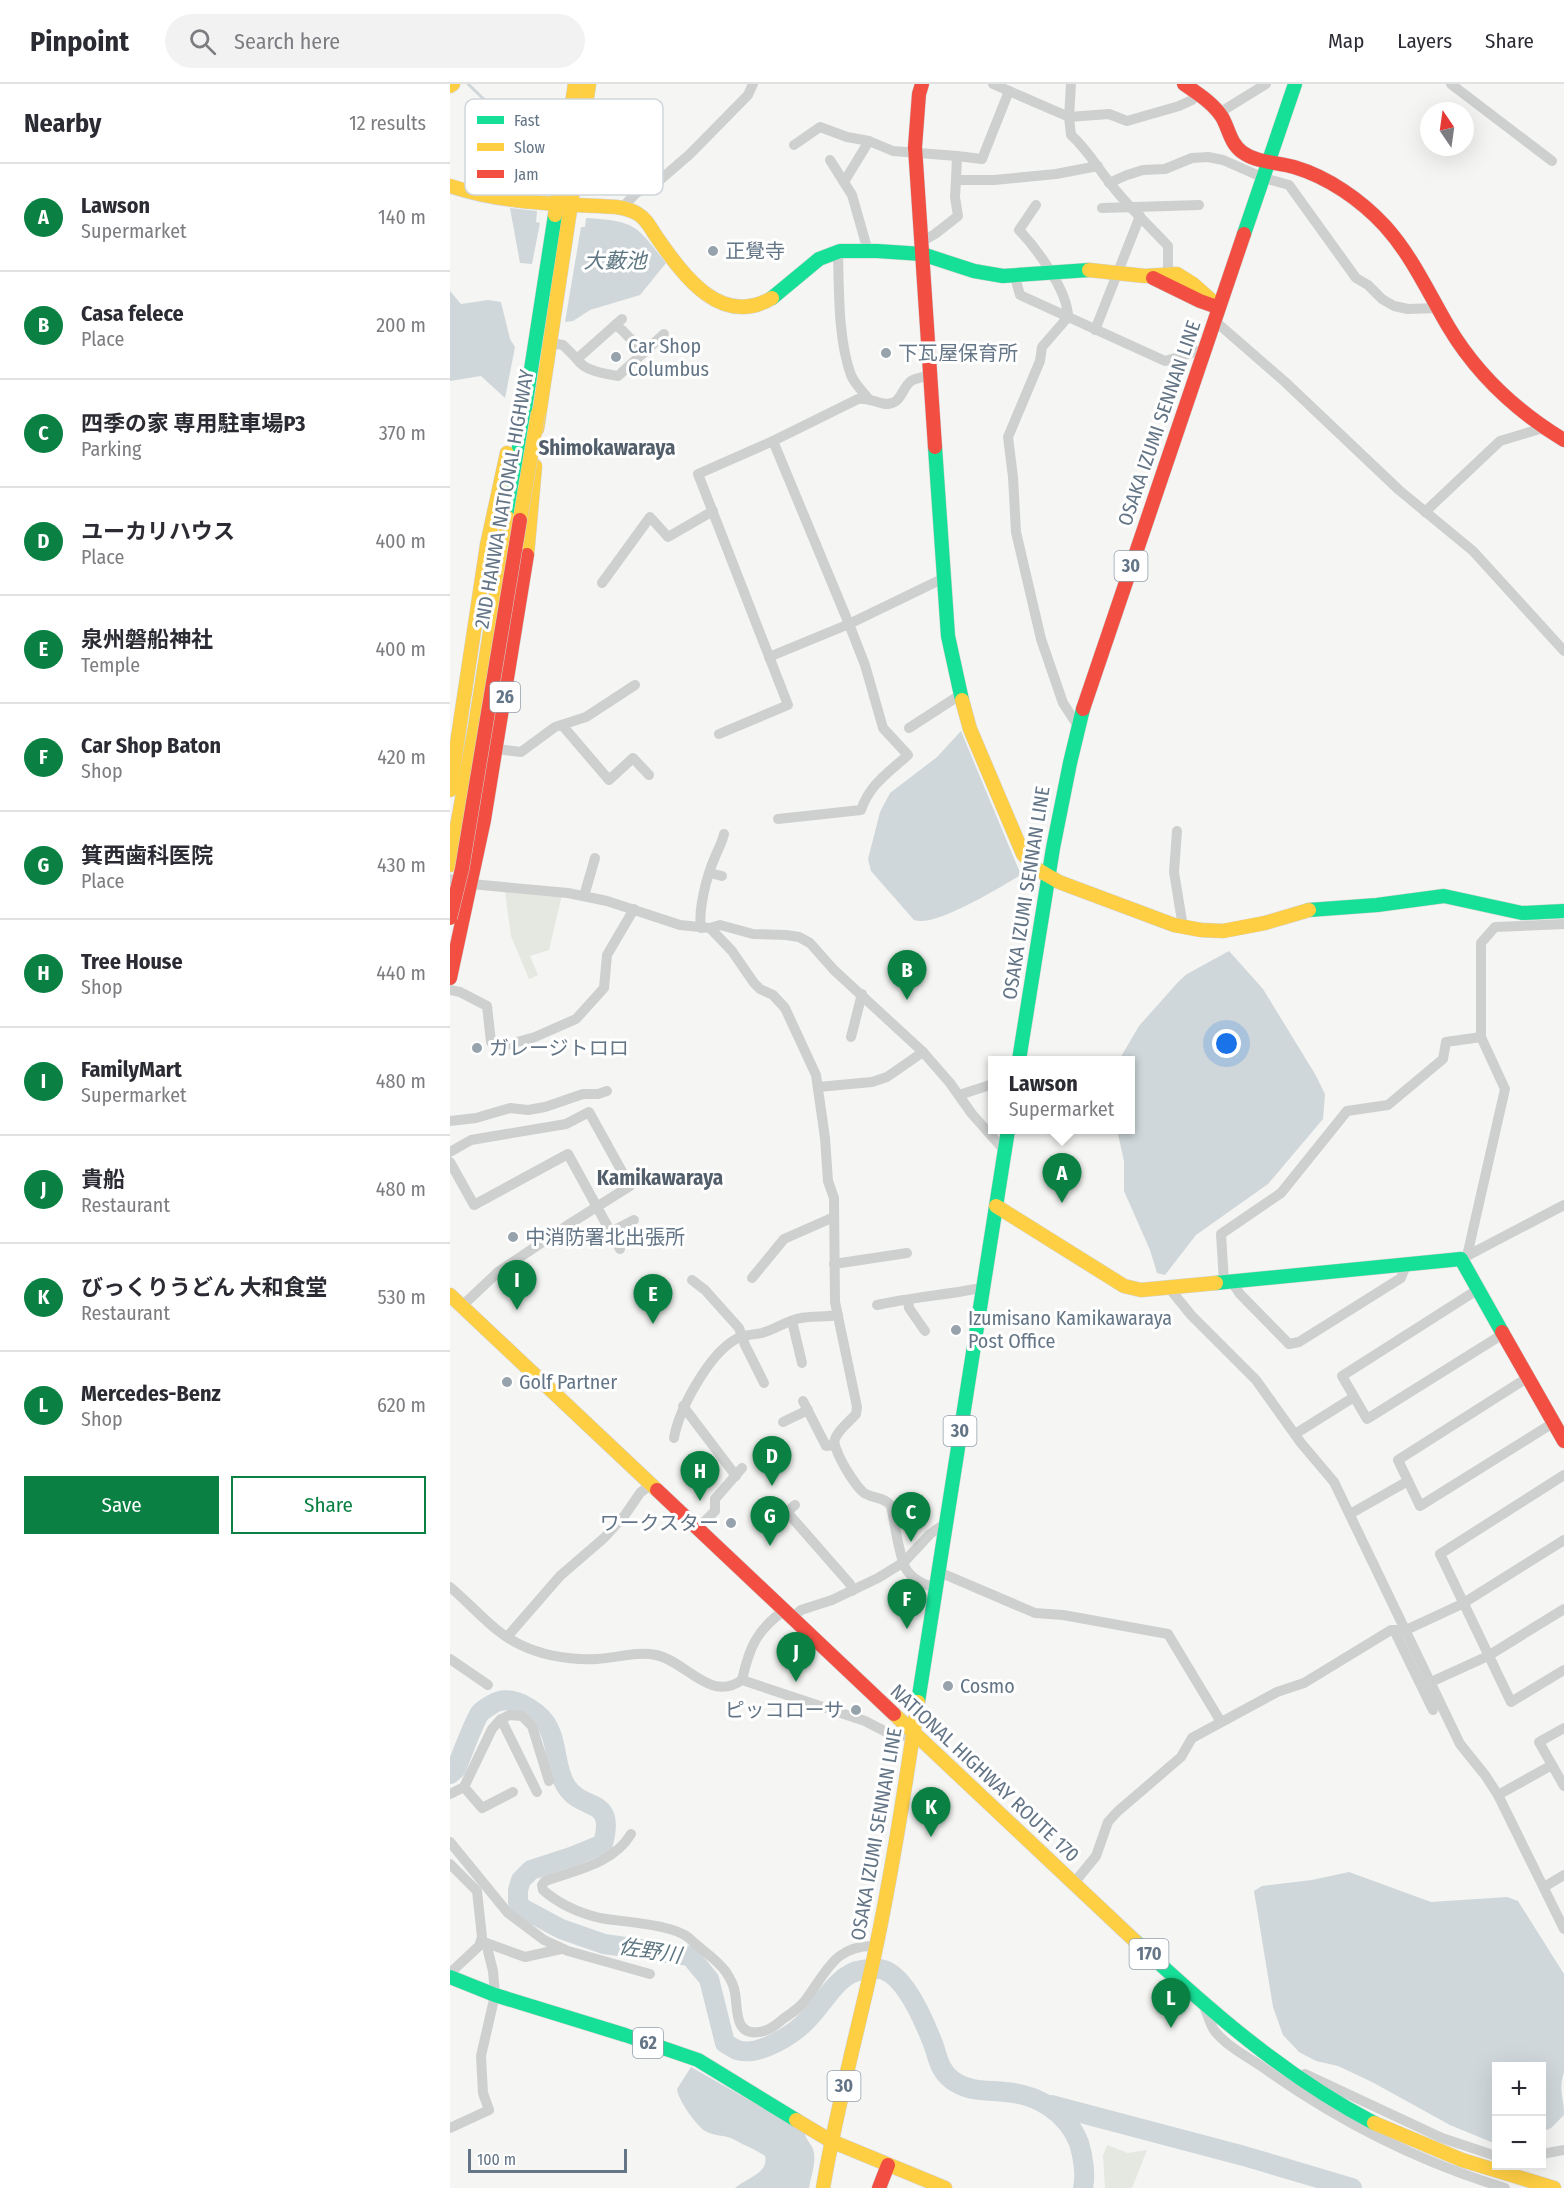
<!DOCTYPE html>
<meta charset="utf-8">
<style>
body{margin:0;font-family:"Fira Sans Condensed","Noto Sans JP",sans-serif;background:#f2f2f3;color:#2b2b33}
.controls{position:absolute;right:18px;bottom:18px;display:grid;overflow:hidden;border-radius:0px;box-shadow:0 6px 24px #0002}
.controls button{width:54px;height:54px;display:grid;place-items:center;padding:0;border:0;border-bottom:2px solid #e1e1e2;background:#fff;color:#2b2b33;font:30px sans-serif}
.compass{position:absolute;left:970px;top:18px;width:54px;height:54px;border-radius:50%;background:#fff;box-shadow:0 6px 24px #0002;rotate:347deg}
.scale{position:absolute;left:18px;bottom:15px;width:159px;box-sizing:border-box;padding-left:6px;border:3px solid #637586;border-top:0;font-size:16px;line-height:21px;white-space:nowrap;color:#637586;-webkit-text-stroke:4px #fff;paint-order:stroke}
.you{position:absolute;left:777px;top:960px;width:21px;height:21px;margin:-15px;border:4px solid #fff;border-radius:50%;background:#1a73e8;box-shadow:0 0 0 9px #1a73e833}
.badge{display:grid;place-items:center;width:39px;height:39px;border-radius:50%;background:#0b8043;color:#fff;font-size:20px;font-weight:700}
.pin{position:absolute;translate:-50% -50px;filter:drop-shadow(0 2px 3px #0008)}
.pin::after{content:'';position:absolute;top:32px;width:21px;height:18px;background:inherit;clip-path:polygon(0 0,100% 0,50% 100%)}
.popup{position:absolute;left:538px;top:972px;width:147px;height:78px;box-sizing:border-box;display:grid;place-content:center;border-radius:0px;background:#fff;filter:drop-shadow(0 2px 4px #0005);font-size:20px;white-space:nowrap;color:#7c7c81}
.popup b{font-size:22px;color:#2b2b33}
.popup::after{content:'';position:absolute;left:50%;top:100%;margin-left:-12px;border:12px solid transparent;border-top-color:#fff}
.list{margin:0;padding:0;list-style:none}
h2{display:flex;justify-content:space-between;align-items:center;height:78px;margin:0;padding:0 24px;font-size:26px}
h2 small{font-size:20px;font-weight:400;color:#7c7c81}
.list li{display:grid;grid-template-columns:39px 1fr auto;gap:18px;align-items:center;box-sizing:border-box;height:108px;padding:0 24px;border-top:2px solid #e1e1e2}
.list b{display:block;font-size:22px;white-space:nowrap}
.list p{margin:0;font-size:20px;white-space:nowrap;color:#7c7c81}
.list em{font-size:20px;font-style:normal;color:#7c7c81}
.actions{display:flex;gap:12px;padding:18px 24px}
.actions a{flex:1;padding:14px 0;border:2px solid #0b8043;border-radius:0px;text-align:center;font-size:21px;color:#0b8043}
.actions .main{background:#0b8043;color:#fff}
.icon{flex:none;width:33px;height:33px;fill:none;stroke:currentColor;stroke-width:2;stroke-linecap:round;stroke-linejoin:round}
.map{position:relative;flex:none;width:1114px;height:2104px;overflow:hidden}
header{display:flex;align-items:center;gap:36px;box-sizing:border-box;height:84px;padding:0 30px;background:#fff;border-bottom:2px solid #e1e1e2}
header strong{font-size:28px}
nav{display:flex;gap:33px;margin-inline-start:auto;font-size:21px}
.search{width:420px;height:54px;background:#f2f2f3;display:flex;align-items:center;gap:15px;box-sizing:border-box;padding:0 21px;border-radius:33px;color:#7c7c81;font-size:22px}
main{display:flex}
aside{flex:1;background:#fff}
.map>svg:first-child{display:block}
</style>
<header>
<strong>Pinpoint</strong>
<div class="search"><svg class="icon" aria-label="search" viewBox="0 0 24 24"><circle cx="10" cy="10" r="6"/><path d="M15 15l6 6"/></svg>Search here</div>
<nav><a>Map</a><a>Layers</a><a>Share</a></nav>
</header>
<main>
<aside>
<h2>Nearby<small>12 results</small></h2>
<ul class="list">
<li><span class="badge">A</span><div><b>Lawson</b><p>Supermarket</p></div><em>140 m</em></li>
<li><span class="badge">B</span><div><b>Casa felece</b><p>Place</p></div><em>200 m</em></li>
<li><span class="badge">C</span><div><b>四季の家 専用駐車場P3</b><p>Parking</p></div><em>370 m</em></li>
<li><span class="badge">D</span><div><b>ユーカリハウス</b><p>Place</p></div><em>400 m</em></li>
<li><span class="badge">E</span><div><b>泉州磐船神社</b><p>Temple</p></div><em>400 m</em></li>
<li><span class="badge">F</span><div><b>Car Shop Baton</b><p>Shop</p></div><em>420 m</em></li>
<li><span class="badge">G</span><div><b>箕西歯科医院</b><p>Place</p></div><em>430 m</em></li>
<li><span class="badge">H</span><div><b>Tree House</b><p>Shop</p></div><em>440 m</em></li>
<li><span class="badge">I</span><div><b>FamilyMart</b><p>Supermarket</p></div><em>480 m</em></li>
<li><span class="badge">J</span><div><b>貴船</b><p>Restaurant</p></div><em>480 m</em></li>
<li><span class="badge">K</span><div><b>びっくりうどん 大和食堂</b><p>Restaurant</p></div><em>530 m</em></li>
<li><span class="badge">L</span><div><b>Mercedes-Benz</b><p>Shop</p></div><em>620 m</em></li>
</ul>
<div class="actions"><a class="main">Save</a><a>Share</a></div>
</aside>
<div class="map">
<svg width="1114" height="2104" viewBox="0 0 1114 2104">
<rect width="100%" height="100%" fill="#f5f5f3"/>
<!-- green -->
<g fill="#e4e8e1">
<polygon points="55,808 112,811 99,866 80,872 88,891 79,895 61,852"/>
<polygon points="657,2061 678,2069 697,2066 682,2104 655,2104 653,2072"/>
</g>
<!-- water -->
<g fill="#cfd7da">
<polygon points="60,124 87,127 86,138 90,139 82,180 70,179"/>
<path d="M136,134C186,137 186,141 216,179L190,211L140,226L123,237L115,238L131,143H135Z"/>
<polygon points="0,207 11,220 38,216 51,218 60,255 65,263 55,314 31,292 0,297"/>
<path d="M511,647L571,791C550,803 485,844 464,836L421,787L418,775L430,728L440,709L487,673Z"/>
<polygon points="779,867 813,905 865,990 875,1010 873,1035 818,1100 746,1151 715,1191 707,1189 700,1166 674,1107 674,1077 667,1046 681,1046 681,976 669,976 689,942 729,897 737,890"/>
<path d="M899,1788L981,1818L1057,1813L1068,1817L1114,1890V1988C1108,2007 1114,2013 1114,2031L1101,2044L1092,2048V1982H1046V2060L1000,2041L922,1998L888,1982L866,1977L849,1968L833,1951L823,1923L804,1807L812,1802L862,1796Z"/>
<path d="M241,1983L355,2048C355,2055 360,2058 363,2065C367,2077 361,2092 359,2104H285C296,2094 319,2090 315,2072C305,2065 293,2061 283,2055C275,2051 263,2052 255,2047C246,2041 228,2016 227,2005Z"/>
</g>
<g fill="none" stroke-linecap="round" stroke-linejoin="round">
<!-- stream -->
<polyline stroke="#cfd7da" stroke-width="3" points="18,0 45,26 76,70 83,74 101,74"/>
<!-- river -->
<g stroke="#cfd7da" stroke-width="20">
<path d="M0,1690L6,1685C11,1673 24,1637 30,1629C34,1625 45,1618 50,1617C67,1613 92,1629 99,1645C108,1663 105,1685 116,1702C133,1729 166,1711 153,1760L121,1773L81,1786L71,1796L68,1806V1818L72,1824L111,1845L154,1860L240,1872L259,1895L275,1959C278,1961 283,1964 287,1966C309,1973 345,1950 359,1934C374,1919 388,1889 412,1886C418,1885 429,1884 434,1886C456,1894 474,1937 482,1957C488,1972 488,1985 502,1996C518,2008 536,2006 555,2008C587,2010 617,2028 629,2059C633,2072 636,2091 633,2104"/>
<polyline points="601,2021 794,2072 902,2104"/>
</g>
<defs>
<g id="fast">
<polyline points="794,150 845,0"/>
<polyline points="322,214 369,175 390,167 427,167 472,170 524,187 553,192 639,186"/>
<polyline points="485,363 498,552 512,616"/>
<polyline points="58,434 105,131"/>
<polyline points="859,826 927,821 994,812 1072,829 1114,827"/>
<polyline points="569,976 603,764 620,679 633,625"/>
<polyline points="766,1199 1011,1175 1052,1248"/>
<polyline points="468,1618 558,1046"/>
<path d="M685,1857C759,1926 834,1992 924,2039"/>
<polyline points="0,1893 45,1911 175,1951 248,1976 346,2036"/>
</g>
<g id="slow">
<polyline points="0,2 3,0"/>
<path d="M0,102C54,120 110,120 166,123C173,124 182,126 188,130C197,135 202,147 208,155C234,192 271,244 322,214"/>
<polyline points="105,131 125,0"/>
<polyline points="639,186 695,192 727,190 743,200 769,223"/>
<polyline points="87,345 139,0"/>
<polyline points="77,471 85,382"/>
<polyline points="512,616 520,645 573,770 585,784 609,798 724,841 751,846 773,847 815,839 859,826"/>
<polyline points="0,706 37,461 57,369"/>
<polyline points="0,781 25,643 58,434"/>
<polyline points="546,1122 674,1202 691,1206 766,1199"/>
<polyline points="0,1211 207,1406"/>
<polyline points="444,1630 685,1857"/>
<polyline points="346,2036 381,2057 495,2104"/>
<polyline points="924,2039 1012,2076 1104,2104"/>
<path d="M373,2104C386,2026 407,1950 424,1873C442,1789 455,1703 468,1618"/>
</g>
<g id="jam">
<polyline points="472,0 469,10 465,63 485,363"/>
<path d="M734,0C747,9 763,19 772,33C779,45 780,59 792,68C807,79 827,78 844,83C878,93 911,116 935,142C962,172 978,208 998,242C1027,291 1066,327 1114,356"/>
<polyline points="703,194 750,217 767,223"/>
<polyline points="633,625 794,150"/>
<polyline points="0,894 34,736 77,471"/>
<polyline points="1052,1248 1114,1357"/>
<polyline points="207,1406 444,1630"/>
<polyline points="429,2104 438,2081"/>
</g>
</defs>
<!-- fast casing -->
<use href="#fast" stroke="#d0d2d3" stroke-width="15"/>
<!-- slow casing -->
<use href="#slow" stroke="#d0d2d3" stroke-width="15"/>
<!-- jam casing -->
<use href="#jam" stroke="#d0d2d3" stroke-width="15"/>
<!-- street -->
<g stroke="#ced0d0" stroke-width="10">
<polyline points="543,0 619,33 659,30 677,37 729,22 742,16 747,9"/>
<path d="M621,0L619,33L621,51C637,65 647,83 660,99C677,122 699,141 718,162V191"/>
<polyline points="1001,0 1102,77"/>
<polyline points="769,29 816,0"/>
<polyline points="344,61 370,43 397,53 419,57 443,67 507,72 506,96 544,96 606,90 648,82"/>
<polyline points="507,72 532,75 559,7"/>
<polyline points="380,76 402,111 418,167"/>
<polyline points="394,98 419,57"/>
<polyline points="659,99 677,91 693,86 715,85 742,74 758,73 773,76 814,94 839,101 906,194 918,201 932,215 944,222 958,225 989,224"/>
<path d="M586,121L569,146C587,165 618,207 618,233L592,263L590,277L558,353L563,393L566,448L591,555L613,619L628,642"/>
<polyline points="173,123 185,110 210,96 240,70 298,11 303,0"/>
<polyline points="652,124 749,121"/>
<polyline points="471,158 485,150 508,132 505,113 506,96"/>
<path d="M388,168C389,205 388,256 401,291C404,299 412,307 418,314"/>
<polyline points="565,193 570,211 715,277 755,265"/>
<polyline points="765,237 834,297 949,406 1023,467 1114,567"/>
<polyline points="165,241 172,246 194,269"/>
<polyline points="645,246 690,132"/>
<polyline points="101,259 113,261 127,275 172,235"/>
<path d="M127,275C134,287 155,290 168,292L214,250"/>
<path d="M323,357L399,540L415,581L433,644L458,671C438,689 420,700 411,726L328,735"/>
<polyline points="975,428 1050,357 1093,344"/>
<polyline points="152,499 200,433 218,453 263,427"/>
<polyline points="319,573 399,540 494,494"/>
<polyline points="112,641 159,696 183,674 199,691"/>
<polyline points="459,644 510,611"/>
<path d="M269,650L338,621L248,390L323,357L408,315C422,313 431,323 442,319C451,317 453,303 461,297C466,294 474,293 480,291"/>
<polyline points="47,665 71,668 105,643 136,633 185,601"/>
<polyline points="727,747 724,788 733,843"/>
<polyline points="260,789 272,792"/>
<path d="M0,795L21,800L118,809L157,817L230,841L260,844L282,867L304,899L310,905L323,911L335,924L366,991L375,1054L378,1097L384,1114L385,1218L407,1323L406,1330C400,1337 388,1346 385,1355C381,1364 407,1406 416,1410C425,1415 435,1413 441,1422C445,1439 448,1467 455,1483C460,1494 475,1502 486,1503"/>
<polyline points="134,812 145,774"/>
<path d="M251,844C248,825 257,791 265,773C268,765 272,759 274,750"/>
<polyline points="260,844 270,841 303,850 336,851 349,853 360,859 384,886 473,968 500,999 522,1030 555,1067"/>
<polyline points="0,906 10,908 37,922 41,958 53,962 85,953 126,935 154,904 157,871 184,825"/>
<polyline points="401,953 412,910"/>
<polyline points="368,1003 422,998 437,993 473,968"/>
<polyline points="509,1011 543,1000"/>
<polyline points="0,1037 26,1034 60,1024 78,1026 95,1023 133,1010 148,1010 157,1007"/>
<polyline points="0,1068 21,1056 116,1040 139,1028 180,1102 121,1139 48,1188 12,1222"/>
<polyline points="0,1078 24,1121 118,1070 170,1165"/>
<polyline points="161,1148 184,1136"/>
<polyline points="1017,1172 1055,1005 1031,953 1031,859 1045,843 1114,840"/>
<polyline points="1013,1174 1114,1121"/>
<polyline points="384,1180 457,1169"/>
<polyline points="302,1194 334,1155 384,1133"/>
<polyline points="242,1196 255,1206 289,1244 295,1261 314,1299"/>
<polyline points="781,1197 790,1210 839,1260 849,1258 951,1194 956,1181"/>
<polyline points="774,1198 771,1150 831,1109 897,1027 938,1021 993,975 996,958 1031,953"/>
<polyline points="720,1205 741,1231 806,1296 851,1359 884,1398 1010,1660 1035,1691 1048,1711 1114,1845"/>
<polyline points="1027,1206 892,1292 917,1335 1053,1250"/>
<polyline points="458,1216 459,1224 475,1247"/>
<path d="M427,1221C459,1214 493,1211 526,1205L533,1206"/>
<polyline points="342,1237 352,1279"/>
<polyline points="1077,1294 948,1376 970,1422 1103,1339"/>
<polyline points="353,1317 376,1362 384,1361"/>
<polyline points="233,1322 286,1392"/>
<polyline points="333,1338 358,1326"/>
<polyline points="845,1350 904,1313"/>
<path d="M224,1354C229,1325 259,1270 286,1255C293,1250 304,1251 312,1249C326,1245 338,1236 351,1234C362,1232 376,1233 388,1231"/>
<polyline points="1114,1391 990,1470 1061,1618 1114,1586"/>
<polyline points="337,1428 400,1500 402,1507"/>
<polyline points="900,1430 958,1397"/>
<polyline points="327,1437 345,1421"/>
<polyline points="247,1445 265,1427 265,1415 292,1384"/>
<polyline points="489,1488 585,1529 613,1531 718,1550 771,1638"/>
<path d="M0,1503C23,1522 44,1549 71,1561C94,1572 122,1576 147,1575C167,1574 187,1567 206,1571C236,1577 260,1619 292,1596L415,1637L442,1651L452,1652L465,1649"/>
<polyline points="343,1533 351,1526 382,1516 428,1494 454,1478 480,1450 496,1439"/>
<polyline points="944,1546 983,1626"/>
<polyline points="57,1553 110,1492 154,1454 175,1431 190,1409 200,1401"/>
<polyline points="0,1575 38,1601"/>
<path d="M292,1596C299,1564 307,1545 335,1526"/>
<polyline points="981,1598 1038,1572 1114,1525"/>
<polyline points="51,1635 87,1708"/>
<polyline points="1114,1644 1089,1658 1114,1702"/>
<polyline points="14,1703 32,1724 63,1708"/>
<polyline points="0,1710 14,1703 42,1645 50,1636 59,1631 72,1632 82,1642 99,1697"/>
<polyline points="1048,1711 1102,1681"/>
<path d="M181,1750C163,1780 126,1786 95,1797L92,1801L93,1806C109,1820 129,1829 150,1834C172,1838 223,1840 239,1854C251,1866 266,1874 276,1888C280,1894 284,1901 285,1909C288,1925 284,1952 309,1948C319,1947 326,1941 333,1935C342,1929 351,1923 357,1914C377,1887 386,1860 426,1862"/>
<polyline points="0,1758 58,1829 94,1856 118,1867 200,1890"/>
<polyline points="0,1780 27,1807 32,1853 29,1862 0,1889"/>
<polyline points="624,1799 646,1772 658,1738 667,1728 731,1673 742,1654 827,1608 854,1599 941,1546 956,1546 1012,1520 1114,1456"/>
<polyline points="1094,1803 1114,1791"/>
<polyline points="31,1857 75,1873 111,1865"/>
<path d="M755,1925C758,1931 760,1940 764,1946C775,1961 796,1972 811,1982C886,2036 966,2077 1055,2104"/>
<polyline points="855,1990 992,2054 1046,2072"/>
<polyline points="0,2044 39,2026 33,2009 31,1972 45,1911 43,1887 36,1859"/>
<polyline points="1092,2070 1114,2066"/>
</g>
<!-- fast -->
<use href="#fast" stroke="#16e098" stroke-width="14"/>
<!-- slow -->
<use href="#slow" stroke="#ffcf43" stroke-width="14"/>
<!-- jam -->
<use href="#jam" stroke="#f24e42" stroke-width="14"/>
<defs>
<polyline id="slow-bridge" points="70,436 88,329"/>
<polyline id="jam-bridge" points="0,834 12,785 70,436"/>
</defs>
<!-- slow-bridge casing -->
<use href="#slow-bridge" stroke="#d2d3d3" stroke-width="15" stroke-linecap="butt"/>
<!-- jam-bridge casing -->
<use href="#jam-bridge" stroke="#d2d3d3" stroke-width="15" stroke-linecap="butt"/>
<!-- slow-bridge -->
<use href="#slow-bridge" stroke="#ffcf43" stroke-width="14"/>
<!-- jam-bridge -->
<use href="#jam-bridge" stroke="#f24e42" stroke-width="14"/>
</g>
<!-- markers -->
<g fill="#96a2ac" stroke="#fff" stroke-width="2">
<circle cx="263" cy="167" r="6"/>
<circle cx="436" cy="269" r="6"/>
<circle cx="166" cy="273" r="6"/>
<circle cx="27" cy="964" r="6"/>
<circle cx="63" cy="1153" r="6"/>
<circle cx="506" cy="1246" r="6"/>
<circle cx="57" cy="1298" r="6"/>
<circle cx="281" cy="1439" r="6"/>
<circle cx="498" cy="1602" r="6"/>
<circle cx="406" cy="1626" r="6"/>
</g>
<g text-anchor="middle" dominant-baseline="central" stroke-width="6" stroke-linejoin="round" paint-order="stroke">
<!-- shield labels -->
<g fill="#fff" stroke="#929eaa" stroke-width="1.5">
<rect x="664.5" y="467" width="33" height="30" rx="4.5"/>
<rect x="40" y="598" width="30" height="30" rx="4.5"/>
<rect x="493.5" y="1332" width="33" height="30" rx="4.5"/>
<rect x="679.5" y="1855" width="39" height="30" rx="4.5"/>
<rect x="183" y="1944" width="30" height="30" rx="4.5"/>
<rect x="377.5" y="1987" width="33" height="30" rx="4.5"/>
</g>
<g font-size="18" font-weight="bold" fill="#637586">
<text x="681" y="482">30</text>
<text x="55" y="613">26</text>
<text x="510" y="1347">30</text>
<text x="699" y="1870">170</text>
<text x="198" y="1959">62</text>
<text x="394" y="2002">30</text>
</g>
<!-- poi labels -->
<g font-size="20" fill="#637586" stroke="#fff" text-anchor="start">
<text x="275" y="167">正覺寺</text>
<text x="178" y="262">Car Shop<tspan x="178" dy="23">Columbus</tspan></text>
<text x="448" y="269">下瓦屋保育所</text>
<text x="39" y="964">ガレージトロロ</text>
<text x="75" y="1153">中消防署北出張所</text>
<text x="518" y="1234">Izumisano Kamikawaraya<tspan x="518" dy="23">Post Office</tspan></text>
<text x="69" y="1298">Golf Partner</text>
<text x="269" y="1439" text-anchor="end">ワークスター</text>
<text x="510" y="1602">Cosmo</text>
<text x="394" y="1626" text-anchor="end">ピッコローサ</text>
</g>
<!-- street labels -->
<g font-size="20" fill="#637586" stroke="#fff">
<text transform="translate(709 339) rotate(-71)">OSAKA IZUMI SENNAN LINE</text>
<text transform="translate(54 415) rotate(-80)">2ND HANWA NATIONAL HIGHWAY</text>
<text transform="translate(576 809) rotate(-81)">OSAKA IZUMI SENNAN LINE</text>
<text transform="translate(535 1689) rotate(43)">NATIONAL HIGHWAY ROUTE 170</text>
<text transform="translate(426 1750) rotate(-80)">OSAKA IZUMI SENNAN LINE</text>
</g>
<!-- water labels -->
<g font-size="21" font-style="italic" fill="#5f7783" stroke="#fff">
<text x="165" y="177">大藪池</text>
<text transform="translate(200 1867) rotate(9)">佐野川</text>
</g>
<!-- neighbourhood labels -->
<g font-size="21" font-weight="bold" fill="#525e6a" stroke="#fff">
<text x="157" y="364">Shimokawaraya</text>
<text x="210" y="1094">Kamikawaraya</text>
</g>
</g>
<!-- legend -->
<rect x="15" y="15" width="198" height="96" rx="9" fill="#fff" stroke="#d0d6db" stroke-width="1.5"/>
<rect x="27" y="32" width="27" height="8" fill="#16e098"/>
<rect x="27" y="59" width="27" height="8" fill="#ffcf43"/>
<rect x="27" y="86" width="27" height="8" fill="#f24e42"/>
<g font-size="16" fill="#637586">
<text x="64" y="42">Fast</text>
<text x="64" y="69">Slow</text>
<text x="64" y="96">Jam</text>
</g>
</svg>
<div class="controls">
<button>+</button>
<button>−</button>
</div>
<svg class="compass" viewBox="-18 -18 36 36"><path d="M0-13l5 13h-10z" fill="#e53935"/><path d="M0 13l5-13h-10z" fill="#7c7c81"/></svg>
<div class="scale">100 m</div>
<div class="you"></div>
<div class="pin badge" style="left:612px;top:1119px">A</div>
<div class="popup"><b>Lawson</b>Supermarket</div>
<div class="pin badge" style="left:457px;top:916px">B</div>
<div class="pin badge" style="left:461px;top:1458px">C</div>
<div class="pin badge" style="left:322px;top:1402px">D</div>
<div class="pin badge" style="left:203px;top:1240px">E</div>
<div class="pin badge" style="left:457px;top:1545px">F</div>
<div class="pin badge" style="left:320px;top:1462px">G</div>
<div class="pin badge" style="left:250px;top:1417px">H</div>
<div class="pin badge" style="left:67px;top:1226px">I</div>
<div class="pin badge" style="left:346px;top:1598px">J</div>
<div class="pin badge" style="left:481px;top:1753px">K</div>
<div class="pin badge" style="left:721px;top:1944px">L</div>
</div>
</main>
